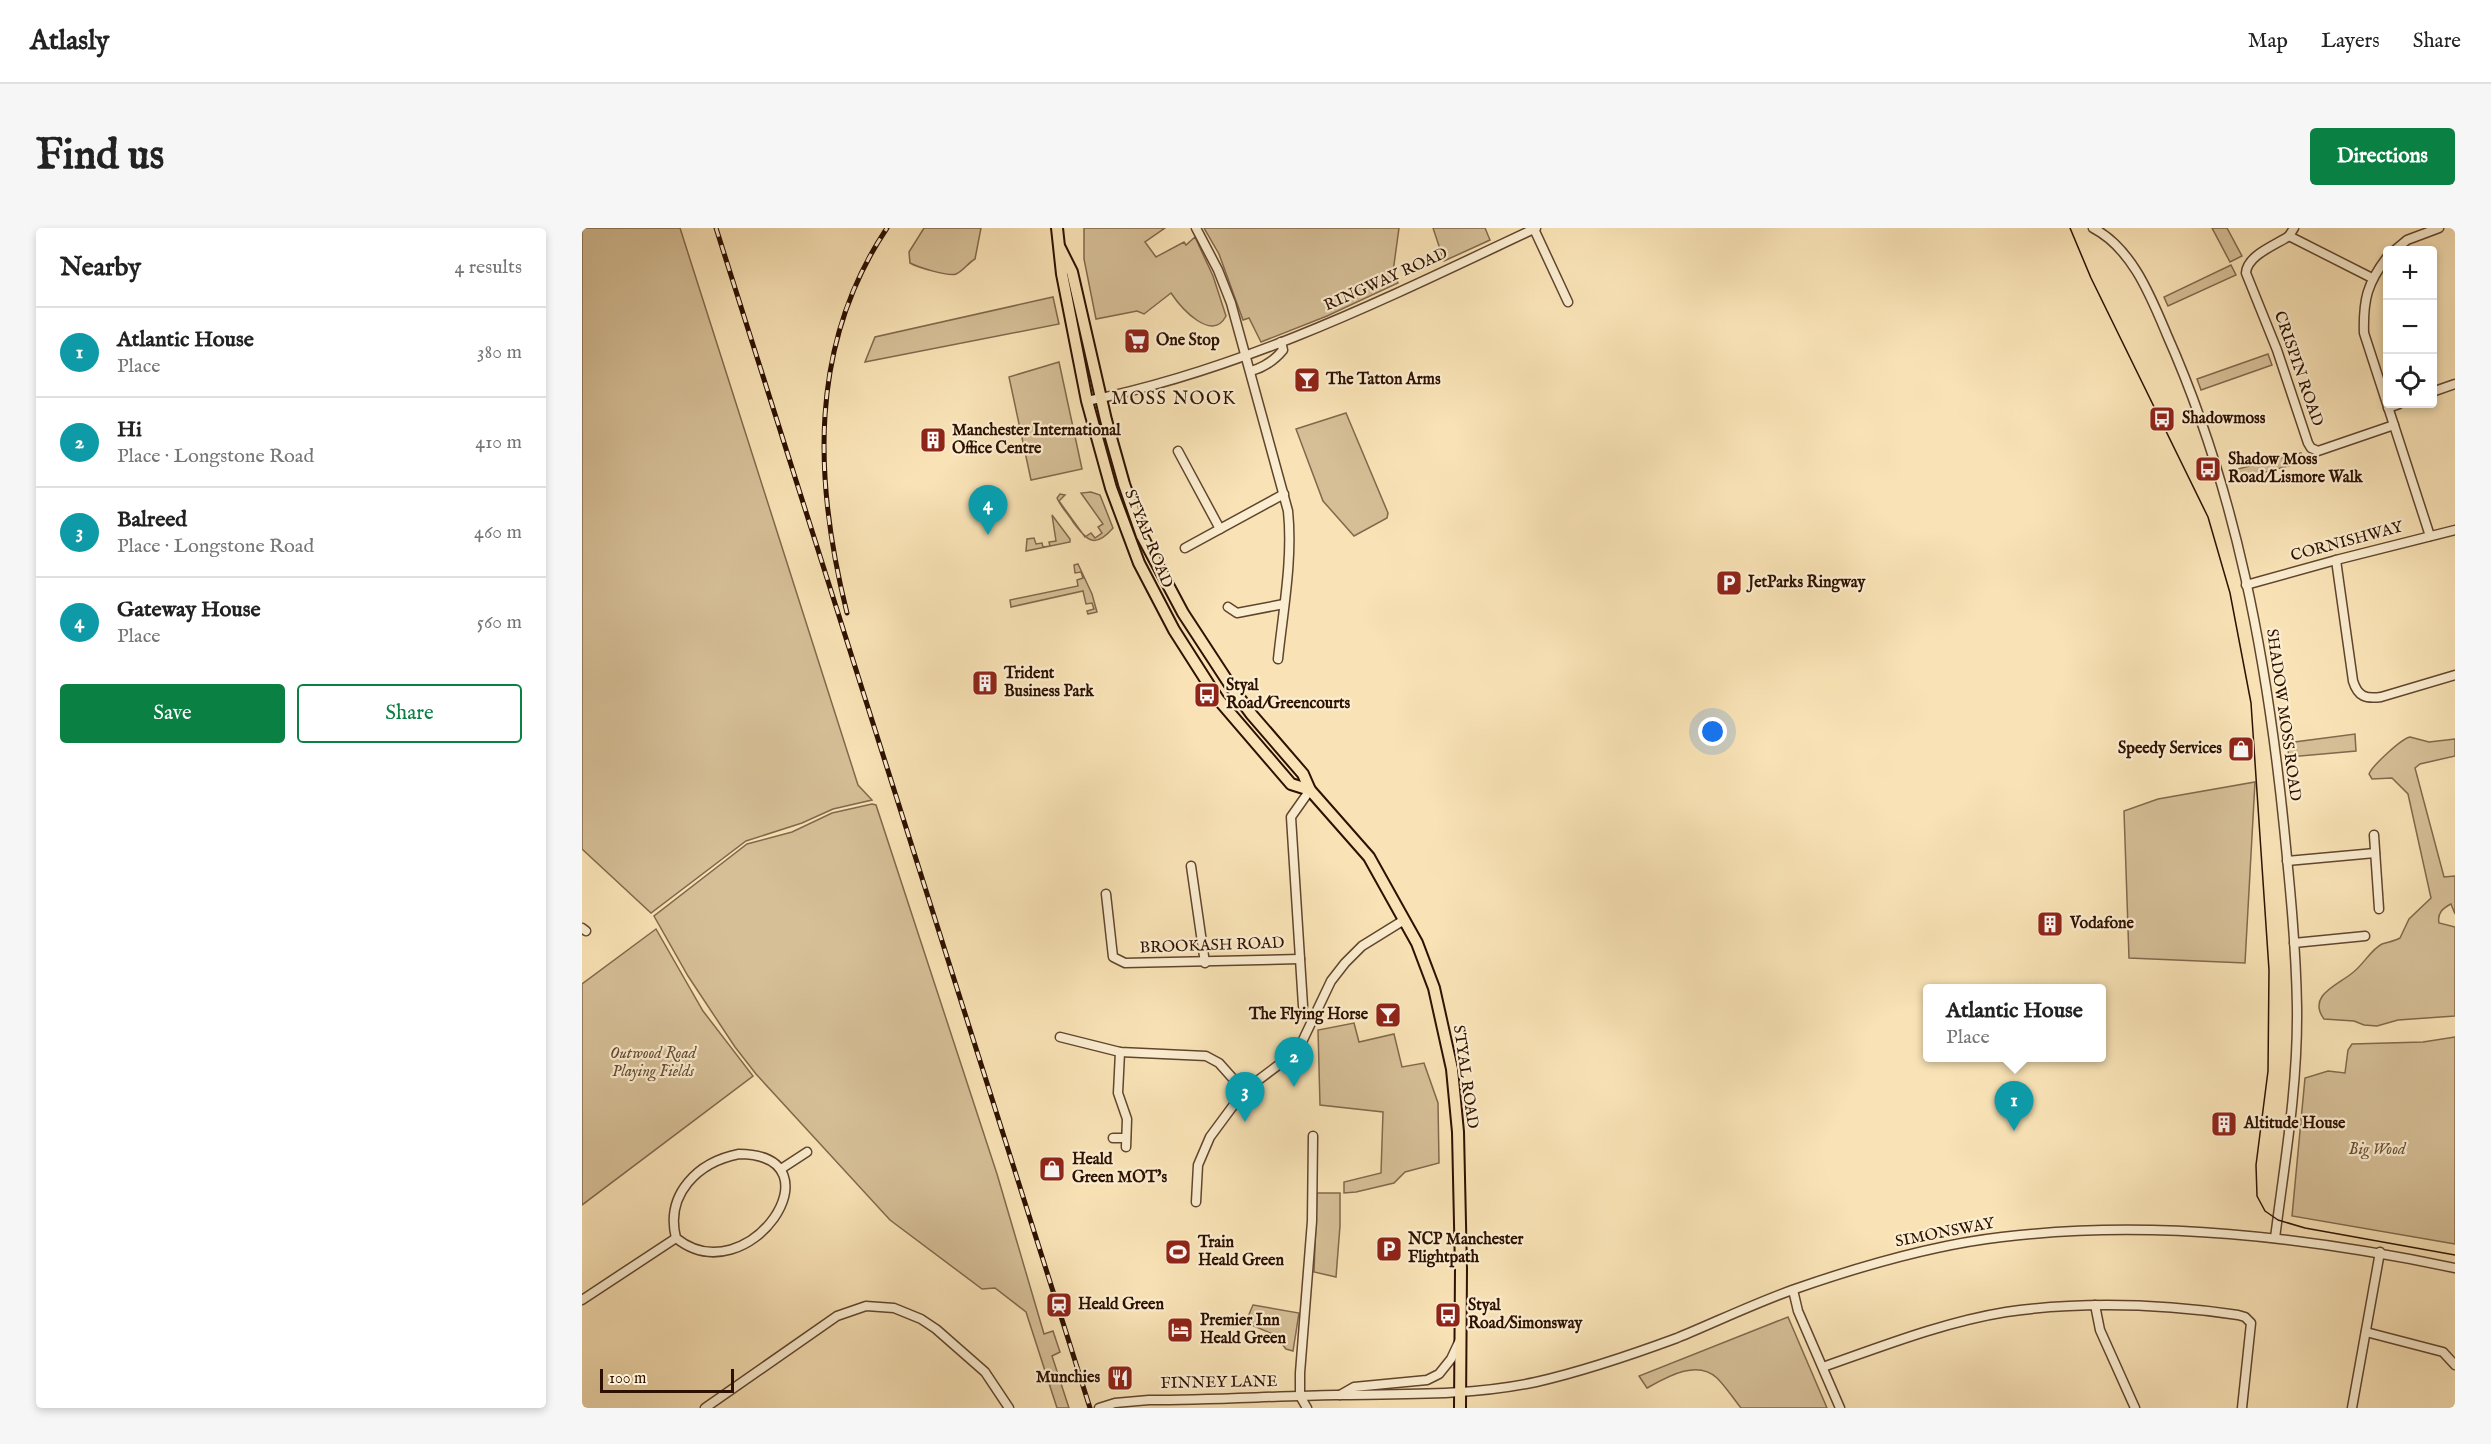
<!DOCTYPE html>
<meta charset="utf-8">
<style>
body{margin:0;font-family:"IM FELL English",serif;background:#f6f6f6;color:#222}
.controls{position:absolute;right:18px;top:18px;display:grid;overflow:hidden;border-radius:6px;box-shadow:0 3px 9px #0003}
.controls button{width:54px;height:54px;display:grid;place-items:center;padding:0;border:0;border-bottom:2px solid #e0e0e0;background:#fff;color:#222;font:30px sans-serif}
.scale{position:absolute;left:18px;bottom:15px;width:134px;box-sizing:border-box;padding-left:6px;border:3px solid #2d1000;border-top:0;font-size:16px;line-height:21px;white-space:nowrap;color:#2d1000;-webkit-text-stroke:4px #fbedd0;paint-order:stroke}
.you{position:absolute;left:1131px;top:504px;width:21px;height:21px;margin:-15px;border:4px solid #fff;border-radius:50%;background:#1a73e8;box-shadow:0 0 0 9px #1a73e833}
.badge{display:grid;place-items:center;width:39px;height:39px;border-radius:50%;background:#0b8043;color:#fff;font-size:20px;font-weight:700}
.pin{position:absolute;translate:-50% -50px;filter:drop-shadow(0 2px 3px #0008)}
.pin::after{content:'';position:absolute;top:32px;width:21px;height:18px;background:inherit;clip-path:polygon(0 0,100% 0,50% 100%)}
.popup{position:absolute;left:1341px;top:756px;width:183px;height:78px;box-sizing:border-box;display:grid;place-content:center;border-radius:6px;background:#fff;filter:drop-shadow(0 2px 4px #0005);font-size:20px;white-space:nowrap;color:#767676}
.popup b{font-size:22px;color:#222}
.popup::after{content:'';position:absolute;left:50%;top:100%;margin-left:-12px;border:12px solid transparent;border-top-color:#fff}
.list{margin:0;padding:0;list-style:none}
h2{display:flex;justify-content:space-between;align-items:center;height:78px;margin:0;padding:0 24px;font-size:26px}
h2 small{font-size:20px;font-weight:400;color:#767676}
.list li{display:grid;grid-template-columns:39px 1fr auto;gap:18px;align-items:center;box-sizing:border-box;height:90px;padding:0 24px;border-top:2px solid #e0e0e0}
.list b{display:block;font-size:22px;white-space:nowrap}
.list p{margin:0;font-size:20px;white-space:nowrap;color:#767676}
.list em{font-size:20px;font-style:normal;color:#767676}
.actions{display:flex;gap:12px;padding:18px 24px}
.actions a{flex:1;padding:14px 0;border:2px solid #0b8043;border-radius:6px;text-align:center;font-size:21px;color:#0b8043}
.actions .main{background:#0b8043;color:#fff}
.icon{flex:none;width:33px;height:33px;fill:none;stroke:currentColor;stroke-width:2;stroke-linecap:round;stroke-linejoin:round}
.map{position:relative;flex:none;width:1873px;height:1180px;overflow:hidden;border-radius:6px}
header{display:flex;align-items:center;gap:36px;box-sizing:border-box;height:84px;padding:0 30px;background:#fff;border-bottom:2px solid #e0e0e0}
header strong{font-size:28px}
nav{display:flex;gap:33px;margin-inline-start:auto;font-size:21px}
.intro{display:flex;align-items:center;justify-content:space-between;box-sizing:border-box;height:144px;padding:0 36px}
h1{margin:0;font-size:42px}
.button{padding:15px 27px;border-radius:6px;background:#0b8043;color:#fff;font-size:21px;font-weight:700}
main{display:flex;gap:36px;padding:0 36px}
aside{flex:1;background:#fff;border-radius:6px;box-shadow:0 3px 9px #0003}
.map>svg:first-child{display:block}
</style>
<header>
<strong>Atlasly</strong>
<nav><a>Map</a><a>Layers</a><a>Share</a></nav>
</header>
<div class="intro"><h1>Find us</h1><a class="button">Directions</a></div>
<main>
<aside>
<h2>Nearby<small>4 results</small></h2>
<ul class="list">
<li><span class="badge" style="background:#0f9aa8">1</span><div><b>Atlantic House</b><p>Place</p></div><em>380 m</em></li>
<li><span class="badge" style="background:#0f9aa8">2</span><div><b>Hi</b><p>Place · Longstone Road</p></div><em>410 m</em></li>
<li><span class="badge" style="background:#0f9aa8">3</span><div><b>Balreed</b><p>Place · Longstone Road</p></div><em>460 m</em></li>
<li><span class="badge" style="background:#0f9aa8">4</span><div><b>Gateway House</b><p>Place</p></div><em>560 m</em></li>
</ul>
<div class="actions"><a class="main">Save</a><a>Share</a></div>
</aside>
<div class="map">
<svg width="1873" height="1180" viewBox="0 0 1873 1180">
<rect width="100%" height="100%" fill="#f9e3b6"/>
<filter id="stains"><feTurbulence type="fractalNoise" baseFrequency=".00333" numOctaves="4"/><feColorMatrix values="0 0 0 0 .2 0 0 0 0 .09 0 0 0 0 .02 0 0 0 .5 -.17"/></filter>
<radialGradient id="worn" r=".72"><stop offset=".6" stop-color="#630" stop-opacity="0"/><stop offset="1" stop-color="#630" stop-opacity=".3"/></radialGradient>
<!-- green -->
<g fill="#d6bf97" stroke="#82684c" stroke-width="1.5">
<polygon points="0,0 98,0 276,557 290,572 251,581 220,595 164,613 69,685 0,621"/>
<path d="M342,0H399L393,31C386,35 381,43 374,46C367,49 335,39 328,35L327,24Z"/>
<path d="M502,0H583L563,14L574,29L602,14L604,17L613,9L631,48L644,88C630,115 599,80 589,65L562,86L555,83L514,91L502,31Z"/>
<polygon points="622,0 817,0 811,44 816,55 745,88 679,114 667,90 661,92 637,26"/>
<polygon points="851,0 903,0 908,12 862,33"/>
<polygon points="1630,0 1645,0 1660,28 1648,34"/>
<polygon points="1649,37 1654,47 1586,78 1582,69"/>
<polygon points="471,69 477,96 283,134 293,109"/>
<polygon points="1686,126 1690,137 1619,162 1615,151"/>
<polygon points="477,134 500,241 449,252 427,149"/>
<polygon points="764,185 806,285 805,290 772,308 741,273 714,201"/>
<polygon points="1719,225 1721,234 1650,253 1648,243"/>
<path d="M509,264L518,267L531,300C513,321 505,313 491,294C486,286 479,279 475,270L478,266L483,267L477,273L503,309L509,305L513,310L520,305L516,299L521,296L499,265Z"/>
<polygon points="470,287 488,311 488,314 444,323 445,311 452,310 454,316 460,315 461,319 468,318 467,314 474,313"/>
<polygon points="496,336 510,366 515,384 506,386 505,383 512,381 510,375 504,376 501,363 429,379 428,372 496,358 495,352 501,350 499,344 493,345 492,337"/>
<polygon points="1773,506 1774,523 1707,529 1705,515"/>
<path d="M1828,509L1847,514L1873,511V528L1838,536L1833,540L1862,649L1873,648V686L1869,676C1861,680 1855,685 1857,695L1873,699V788L1816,792L1795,798L1782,797L1772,793L1742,791C1725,768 1755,757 1769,746C1781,738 1788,722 1800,716C1806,714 1813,713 1818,710L1827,691L1849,670L1826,566L1810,550L1790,551L1787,546C1790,538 1819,511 1828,509Z"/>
<polygon points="1673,554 1663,735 1547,730 1542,583 1576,571"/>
<polygon points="290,576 294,577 415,946 462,1106 471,1103 478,1124 470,1128 487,1180 475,1180 444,1084 413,1060 400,1061 308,992 174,846 153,819 106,748 72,688 165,616 210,604 250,585"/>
<polygon points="74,701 121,783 171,848 0,977 0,756"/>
<polygon points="772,795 777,814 812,806 820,839 842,835 856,875 857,935 823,944 812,955 774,964 762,965 762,954 799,945 801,884 738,877 736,802"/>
<polygon points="1873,809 1873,1016 1710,988 1723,850 1746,843 1763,845 1766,822 1770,816 1841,814"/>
<polygon points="735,965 758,965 758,998 754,1049 732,1044"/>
<polygon points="671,1077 717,1085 711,1123 704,1121 693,1107 667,1096 665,1091"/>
<path d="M1206,1089L1245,1180H1159C1151,1170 1144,1159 1135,1150C1115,1131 1085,1149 1065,1160L1057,1148Z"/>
</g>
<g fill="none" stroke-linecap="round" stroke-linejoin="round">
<defs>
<g id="minor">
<path d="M614,0L636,42L649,75L706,283C711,331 701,383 696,431"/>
<path d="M1511,0C1550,20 1569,69 1585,107C1654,262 1685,431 1702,599C1708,659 1714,719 1715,779C1716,858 1703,932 1693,1010"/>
<polyline points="1712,0 1707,8 1790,50"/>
<polyline points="952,1 986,74"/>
<path d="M1707,8C1694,17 1665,27 1664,45L1695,122L1726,215L1729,220L1736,223L1812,197"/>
<polyline points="1813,22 1825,12 1857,0"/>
<path d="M1806,28C1785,55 1781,72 1782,105L1848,308"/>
<path d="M669,143C683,139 692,133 701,122L699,114"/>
<polyline points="1850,164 1873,156"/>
<path d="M505,173C664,141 809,68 954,0"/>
<polyline points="1806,180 1817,176"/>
<polyline points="596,223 638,301"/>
<polyline points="603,320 702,266"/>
<path d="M1754,332L1771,453C1776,469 1784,471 1799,469L1873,447"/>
<polyline points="1664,357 1754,332 1873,302"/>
<polyline points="646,379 655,385 702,376"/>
<polyline points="1792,607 1797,681"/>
<polyline points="1705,633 1793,625"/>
<polyline points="609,638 623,735"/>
<polyline points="524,666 531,729 543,735 718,731"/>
<polyline points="0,700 4,703"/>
<polyline points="1712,715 1783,708"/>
<polyline points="721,778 709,589 728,562"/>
<polyline points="478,809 538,824 624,828 637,835 662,863"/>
<polyline points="538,824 536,865 545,891 544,919"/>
<polyline points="531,910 544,910"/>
<path d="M157,926C262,927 166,1068 94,1010C83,966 116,934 157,926Z"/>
<polyline points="199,941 225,924"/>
<polyline points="614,974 616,937 628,909 662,863 707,829 720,814 749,753 763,735 780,718 822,692"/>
<polyline points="1211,1062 1216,1083 1258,1180"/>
<polyline points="0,1072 94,1010"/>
<polyline points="1513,1077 1518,1102 1553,1180"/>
<polyline points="1784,1104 1861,1124 1873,1137"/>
<path d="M1241,1139C1301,1118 1362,1094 1424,1084C1501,1073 1580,1076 1656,1087L1663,1089L1669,1095L1660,1180"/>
<polyline points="758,1167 772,1159 845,1152 857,1146 869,1131 877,1114"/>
<polyline points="123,1180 255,1088 284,1078 312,1080 339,1091 354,1101 403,1144 427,1180"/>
<path d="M517,1180L533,1175L567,1172C629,1172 692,1168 754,1167C821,1166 889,1168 954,1154C1002,1143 1049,1127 1095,1110C1134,1094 1173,1075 1213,1061C1279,1038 1350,1017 1420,1009C1572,991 1724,1009 1873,1040"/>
<polyline points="725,1180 718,1168 718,1145 730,993 731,908"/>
<polyline points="1770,1180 1798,1024"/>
</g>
<g id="major">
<polyline points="475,0 480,46 505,173 529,260 557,335 592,402 636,471 709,556 728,562"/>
<polyline points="478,20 490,44 524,192 542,256 560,308 601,385 650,460 670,487 721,546 728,562 787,629 835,715 852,760 870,841 876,904 879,1041 878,1180"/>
</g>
</defs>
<!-- minor casing -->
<use href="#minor" stroke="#60452e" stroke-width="11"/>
<!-- major casing -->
<use href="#major" stroke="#2d1000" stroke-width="14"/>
<!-- minor -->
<use href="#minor" stroke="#fbedd0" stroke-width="8"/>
<!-- major -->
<use href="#major" stroke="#f9e3b6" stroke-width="10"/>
<!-- tram -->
<polyline stroke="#2d1000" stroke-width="1.5" points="1488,0 1509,50 1626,289 1648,365 1669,475 1687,742 1686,843 1674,937 1675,968 1683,983 1696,992 1723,1000 1873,1027"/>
<defs>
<g id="rail">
<polyline points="134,0 508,1180"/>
<path d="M265,385C232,253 226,118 305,0"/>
</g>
</defs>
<!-- rail casing -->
<use href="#rail" stroke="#2d1000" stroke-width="5"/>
<!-- rail -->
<use href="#rail" stroke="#fbedd0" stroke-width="3" stroke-dasharray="9" stroke-linecap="butt"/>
</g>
<!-- icons -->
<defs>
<symbol id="supermarket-square" viewBox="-11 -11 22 22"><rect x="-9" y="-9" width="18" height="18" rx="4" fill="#8f2418" stroke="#fbedd0"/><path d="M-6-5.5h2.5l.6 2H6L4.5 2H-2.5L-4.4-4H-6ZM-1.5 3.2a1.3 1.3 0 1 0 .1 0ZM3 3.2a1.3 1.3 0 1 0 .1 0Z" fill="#fff"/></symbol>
<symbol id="bar-square" viewBox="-11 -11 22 22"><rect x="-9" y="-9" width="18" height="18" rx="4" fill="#8f2418" stroke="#fbedd0"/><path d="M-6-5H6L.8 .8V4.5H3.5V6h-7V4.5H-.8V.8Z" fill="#fff"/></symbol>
<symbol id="bus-square" viewBox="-11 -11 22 22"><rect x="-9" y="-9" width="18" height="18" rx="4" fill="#8f2418" stroke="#fbedd0"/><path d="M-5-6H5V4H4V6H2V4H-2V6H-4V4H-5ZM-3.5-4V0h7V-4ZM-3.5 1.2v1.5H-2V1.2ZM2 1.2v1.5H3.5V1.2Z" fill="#fff"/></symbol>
<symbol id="building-square" viewBox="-11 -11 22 22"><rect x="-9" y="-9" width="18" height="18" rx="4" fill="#8f2418" stroke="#fbedd0"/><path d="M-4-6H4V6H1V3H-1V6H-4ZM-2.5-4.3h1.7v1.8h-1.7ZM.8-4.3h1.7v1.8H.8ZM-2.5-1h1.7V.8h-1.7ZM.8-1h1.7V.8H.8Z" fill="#fff"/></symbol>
<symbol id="parking-square" viewBox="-11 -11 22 22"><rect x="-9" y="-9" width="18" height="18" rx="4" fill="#8f2418" stroke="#fbedd0"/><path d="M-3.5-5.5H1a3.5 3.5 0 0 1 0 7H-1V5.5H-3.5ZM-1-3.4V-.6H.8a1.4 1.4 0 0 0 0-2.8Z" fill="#fff"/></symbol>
<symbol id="shop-square" viewBox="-11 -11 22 22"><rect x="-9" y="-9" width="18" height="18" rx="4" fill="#8f2418" stroke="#fbedd0"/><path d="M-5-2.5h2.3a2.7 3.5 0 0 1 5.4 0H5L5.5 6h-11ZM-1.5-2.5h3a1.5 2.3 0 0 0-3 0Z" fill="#fff"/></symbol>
<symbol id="stadium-square" viewBox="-11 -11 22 22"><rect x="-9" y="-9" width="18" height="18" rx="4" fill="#8f2418" stroke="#fbedd0"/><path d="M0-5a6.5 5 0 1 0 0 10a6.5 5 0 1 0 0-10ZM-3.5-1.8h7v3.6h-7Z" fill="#fff"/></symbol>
<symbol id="station-square" viewBox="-11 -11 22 22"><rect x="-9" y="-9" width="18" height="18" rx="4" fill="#8f2418" stroke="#fbedd0"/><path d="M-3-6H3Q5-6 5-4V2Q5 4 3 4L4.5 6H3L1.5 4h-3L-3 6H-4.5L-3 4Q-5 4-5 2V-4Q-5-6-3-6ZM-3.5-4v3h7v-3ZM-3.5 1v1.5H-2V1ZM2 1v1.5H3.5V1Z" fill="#fff"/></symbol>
<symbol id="hotel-square" viewBox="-11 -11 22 22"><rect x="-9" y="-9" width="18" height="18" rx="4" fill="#8f2418" stroke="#fbedd0"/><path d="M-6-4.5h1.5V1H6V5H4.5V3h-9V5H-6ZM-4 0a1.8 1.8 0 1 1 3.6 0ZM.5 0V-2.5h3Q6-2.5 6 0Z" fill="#fff"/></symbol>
<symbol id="restaurant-square" viewBox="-11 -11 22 22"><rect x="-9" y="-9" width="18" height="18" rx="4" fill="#8f2418" stroke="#fbedd0"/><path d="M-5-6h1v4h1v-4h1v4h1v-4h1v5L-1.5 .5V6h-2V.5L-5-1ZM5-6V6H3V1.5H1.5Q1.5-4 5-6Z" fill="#fff"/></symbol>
</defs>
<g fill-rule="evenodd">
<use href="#supermarket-square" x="540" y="98" width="30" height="30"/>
<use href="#bar-square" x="710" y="137" width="30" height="30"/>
<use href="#bus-square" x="1565" y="176" width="30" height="30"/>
<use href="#building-square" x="336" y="197" width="30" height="30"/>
<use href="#bus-square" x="1611" y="226" width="30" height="30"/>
<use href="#parking-square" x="1132" y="340" width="30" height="30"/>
<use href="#building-square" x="388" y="440" width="30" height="30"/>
<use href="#bus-square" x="610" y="452" width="30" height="30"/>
<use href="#shop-square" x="1644" y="506" width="30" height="30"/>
<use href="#building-square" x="1453" y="681" width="30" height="30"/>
<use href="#bar-square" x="791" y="772" width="30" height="30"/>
<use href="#building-square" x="1627" y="881" width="30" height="30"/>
<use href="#shop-square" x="455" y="926" width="30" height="30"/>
<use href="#parking-square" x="792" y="1006" width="30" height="30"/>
<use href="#stadium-square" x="581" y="1009" width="30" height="30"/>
<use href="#station-square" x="462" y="1062" width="30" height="30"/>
<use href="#bus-square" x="851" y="1072" width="30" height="30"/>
<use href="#hotel-square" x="583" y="1087" width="30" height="30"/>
<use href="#restaurant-square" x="523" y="1135" width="30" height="30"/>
</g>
<g text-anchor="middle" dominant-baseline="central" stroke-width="4.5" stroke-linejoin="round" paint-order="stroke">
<!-- street labels -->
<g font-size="16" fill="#2d1000" stroke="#fbedd0">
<text transform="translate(804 52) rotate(-24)">RINGWAY ROAD</text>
<text transform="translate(1716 141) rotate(71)">CRISPIN ROAD</text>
<text transform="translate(566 311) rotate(68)">STYAL ROAD</text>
<text transform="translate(1765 314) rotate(-15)">CORNISHWAY</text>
<text transform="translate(1701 487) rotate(82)">SHADOW MOSS ROAD</text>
<text transform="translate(630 718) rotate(-2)">BROOKASH ROAD</text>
<text transform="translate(883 849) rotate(82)">STYAL ROAD</text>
<text transform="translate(1363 1005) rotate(-11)">SIMONSWAY</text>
<text transform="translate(637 1155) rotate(-1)">FINNEY LANE</text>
</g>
<!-- poi labels -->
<g font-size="16" font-weight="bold" fill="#2d1000" stroke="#fbedd0" text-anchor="start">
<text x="574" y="113">One Stop</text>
<text x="744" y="152">The Tatton Arms</text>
<text x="1600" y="191">Shadowmoss</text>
<text x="370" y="203">Manchester International<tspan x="370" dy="18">Office Centre</tspan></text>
<text x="1646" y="232">Shadow Moss<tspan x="1646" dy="18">Road/Lismore Walk</tspan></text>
<text x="1166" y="355">JetParks Ringway</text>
<text x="422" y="446">Trident<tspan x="422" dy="18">Business Park</tspan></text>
<text x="644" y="458">Styal<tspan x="644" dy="18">Road/Greencourts</tspan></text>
<text x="1640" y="521" text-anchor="end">Speedy Services</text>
<text x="1488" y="696">Vodafone</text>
<text x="786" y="787" text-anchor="end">The Flying Horse</text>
<text x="1662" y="896">Altitude House</text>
<text x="490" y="932">Heald<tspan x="490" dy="18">Green MOT's</tspan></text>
<text x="826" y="1012">NCP Manchester<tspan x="826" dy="18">Flightpath</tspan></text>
<text x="616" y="1015">Train<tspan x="616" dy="18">Heald Green</tspan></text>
<text x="496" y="1077">Heald Green</text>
<text x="886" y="1078">Styal<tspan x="886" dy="18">Road/Simonsway</tspan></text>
<text x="618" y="1093">Premier Inn<tspan x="618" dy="18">Heald Green</tspan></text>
<text x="518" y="1150" text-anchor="end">Munchies</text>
</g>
<!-- park labels -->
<g font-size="16" font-style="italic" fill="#684d35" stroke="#fbedd0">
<text x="71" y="826">Outwood Road<tspan x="71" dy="18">Playing Fields</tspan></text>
<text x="1795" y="922">Big Wood</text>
</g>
<!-- neighbourhood labels -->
<g font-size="18" letter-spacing="1.5" fill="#2d1000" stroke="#fbedd0">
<text x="592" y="171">MOSS NOOK</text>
</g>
</g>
<rect width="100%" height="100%" filter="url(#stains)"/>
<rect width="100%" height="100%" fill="url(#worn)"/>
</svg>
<div class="controls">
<button>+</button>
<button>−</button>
<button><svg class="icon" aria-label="locate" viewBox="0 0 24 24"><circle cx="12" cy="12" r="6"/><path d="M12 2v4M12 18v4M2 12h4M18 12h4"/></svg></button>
</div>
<div class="scale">100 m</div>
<div class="you"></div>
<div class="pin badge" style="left:1432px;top:903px;background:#0f9aa8">1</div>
<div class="popup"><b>Atlantic House</b>Place</div>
<div class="pin badge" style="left:712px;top:859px;background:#0f9aa8">2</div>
<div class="pin badge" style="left:663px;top:894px;background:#0f9aa8">3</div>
<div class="pin badge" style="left:406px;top:307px;background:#0f9aa8">4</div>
</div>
</main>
